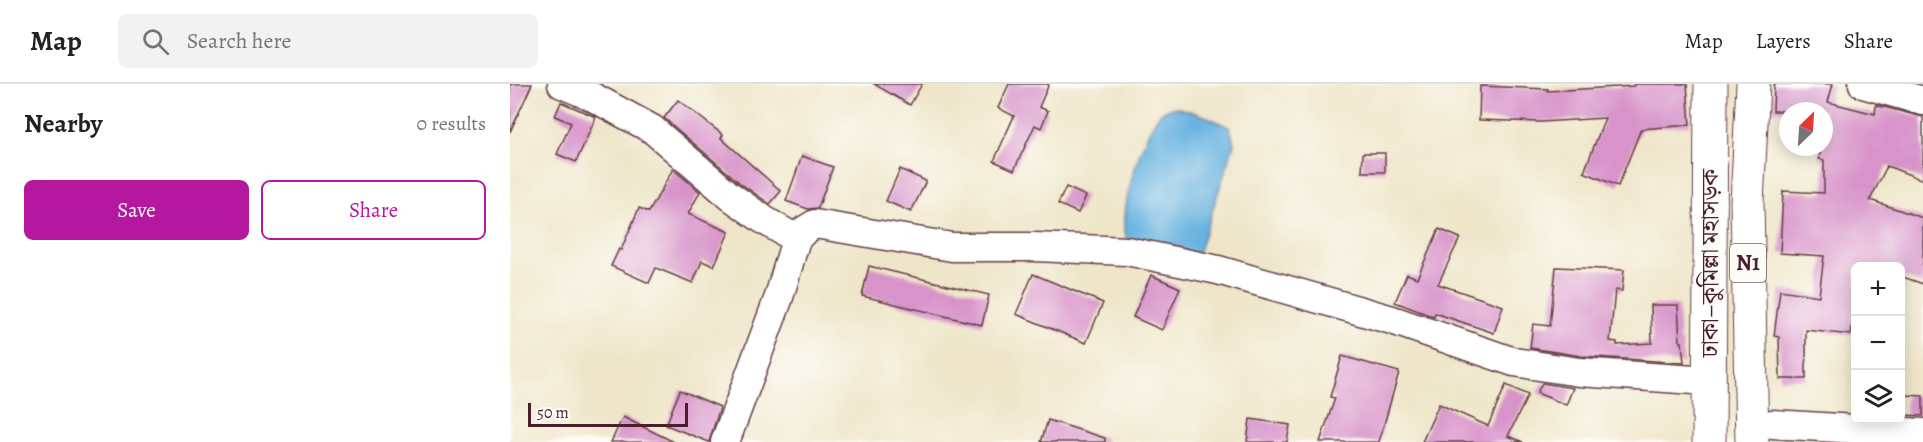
<!DOCTYPE html>
<meta charset="utf-8">
<style>
body{margin:0;font-family:Alegreya,"Noto Serif Bengali",serif;background:#f2f2f2;color:#222}
.controls{position:absolute;right:18px;bottom:18px;display:grid;overflow:hidden;border-radius:9px;box-shadow:0 3px 15px #0003}
.controls button{width:54px;height:54px;display:grid;place-items:center;padding:0;border:0;border-bottom:2px solid #e0e0e0;background:#fff;color:#222;font:30px sans-serif}
.compass{position:absolute;left:1269px;top:18px;width:54px;height:54px;border-radius:50%;background:#fff;box-shadow:0 3px 15px #0003;rotate:25deg}
.scale{position:absolute;left:18px;bottom:15px;width:160px;box-sizing:border-box;padding-left:6px;border:3px solid #4a1f2b;border-top:0;font-size:16px;line-height:21px;white-space:nowrap;color:#4a1f2b;-webkit-text-stroke:4px #fdfcf7;paint-order:stroke}
.list{margin:0;padding:0;list-style:none}
h2{display:flex;justify-content:space-between;align-items:center;height:78px;margin:0;padding:0 24px;font-size:26px}
h2 small{font-size:20px;font-weight:400;color:#767676}
.actions{display:flex;gap:12px;padding:18px 24px}
.actions a{flex:1;padding:14px 0;border:2px solid #b5179e;border-radius:9px;text-align:center;font-size:21px;color:#b5179e}
.actions .main{background:#b5179e;color:#fff}
.icon{flex:none;width:33px;height:33px;fill:none;stroke:currentColor;stroke-width:2;stroke-linecap:round;stroke-linejoin:round}
.map{position:relative;flex:none;width:1413px;height:358px;overflow:hidden}
header{display:flex;align-items:center;gap:36px;box-sizing:border-box;height:84px;padding:0 30px;background:#fff;border-bottom:2px solid #e0e0e0}
header strong{font-size:28px}
nav{display:flex;gap:33px;margin-inline-start:auto;font-size:21px}
.search{width:420px;height:54px;background:#f2f2f2;display:flex;align-items:center;gap:15px;box-sizing:border-box;padding:0 21px;border-radius:9px;color:#767676;font-size:22px}
main{display:flex}
aside{flex:1;background:#fff}
.map>svg:first-child{display:block}
</style>
<header>
<strong>Map</strong>
<div class="search"><svg class="icon" aria-label="search" viewBox="0 0 24 24"><circle cx="10" cy="10" r="6"/><path d="M15 15l6 6"/></svg>Search here</div>
<nav><a>Map</a><a>Layers</a><a>Share</a></nav>
</header>
<main>
<aside>
<h2>Nearby<small>0 results</small></h2>
<ul class="list">
</ul>
<div class="actions"><a class="main">Save</a><a>Share</a></div>
</aside>
<div class="map">
<svg width="1413" height="358" viewBox="0 0 1413 358">
<rect width="100%" height="100%" fill="#fdfcf7"/>
<filter id="ink" filterUnits="userSpaceOnUse"><feTurbulence type="fractalNoise" baseFrequency=".0167" numOctaves="2"/><feDisplacementMap in="SourceGraphic" scale="12" xChannelSelector="R" yChannelSelector="G"/><feConvolveMatrix kernelMatrix="1 2 1 2 8 2 1 2 1" color-interpolation-filters="sRGB"/></filter>
<filter id="wash" filterUnits="userSpaceOnUse"><feTurbulence type="fractalNoise" baseFrequency=".008" numOctaves="4" result="noise"/><feDisplacementMap in="SourceGraphic" scale="24" xChannelSelector="R" yChannelSelector="G"/><feGaussianBlur stdDeviation="1.35" result="paint"/><feColorMatrix in="noise" values="0 0 0 0 0 0 0 0 0 0 0 0 0 0 0 0 0 1.4 0 .05"/><feComposite in="paint" operator="in"/></filter>
<g filter="url(#wash)">
<rect width="100%" height="100%" fill="#efe6ca"/>
<!-- water -->
<path fill="#67b3e0" stroke="#586986" stroke-width="1.5" d="M665,23C685,28 703,34 720,44L724,60L688,170L617,155C607,130 632,51 649,31C653,26 659,25 665,23Z"/>
<g id="blocks">
<!-- building -->
<g fill="#d894ca">
<polygon points="0,0 22,0 0,48"/>
<polygon points="364,0 412,0 400,21"/>
<polygon points="499,0 539,0 529,23 538,27 531,44 525,41 504,86 484,77 504,32 488,24"/>
<polygon points="1124,0 1177,0 1180,41 1131,45 1108,102 1074,88 1095,34 1031,38 969,36 970,2 1038,5 1038,7 1124,2"/>
<polygon points="1264,0 1323,0 1318,18 1365,30 1366,21 1413,33 1413,96 1377,82 1360,116 1413,134 1413,200 1390,192 1390,183 1346,183 1346,205 1341,251 1296,246 1296,295 1270,295 1269,253 1264,252 1270,206 1309,212 1314,172 1270,169 1273,107 1314,109 1314,76 1309,75 1311,63 1314,63 1314,27 1263,27"/>
<polygon points="168,16 213,51 211,54 271,107 260,120 230,99 154,34"/>
<polygon points="51,18 86,33 66,78 47,70 61,39 45,32"/>
<polygon points="853,69 875,69 875,88 852,88"/>
<polygon points="292,72 323,83 308,124 298,125 276,117"/>
<polygon points="163,85 190,108 178,130 219,148 204,182 192,177 183,199 146,184 139,199 101,182 109,165 111,166 129,124 139,128"/>
<polygon points="390,85 416,97 401,128 376,117"/>
<polygon points="556,103 576,112 568,129 548,120"/>
<polygon points="929,145 950,154 928,200 993,222 984,249 925,229 924,233 885,218 897,190 907,194"/>
<polygon points="359,182 479,211 472,241 352,212"/>
<polygon points="1046,183 1114,186 1112,207 1105,206 1100,257 1107,258 1107,261 1142,259 1141,221 1168,221 1170,258 1172,258 1174,279 1071,272 1020,264 1023,240 1040,242"/>
<polygon points="523,190 593,219 576,259 506,230"/>
<polygon points="641,191 670,204 652,246 623,233"/>
<polygon points="832,272 889,288 869,358 810,358 825,314 820,313"/>
<polygon points="1032,299 1063,304 1056,321 1027,309"/>
<polygon points="996,301 1018,311 998,352 1013,358 912,358 929,320 978,342"/>
<polygon points="170,306 210,323 199,358 156,341"/>
<polygon points="1396,311 1413,312 1413,332 1395,331"/>
<polygon points="113,333 164,358 101,358"/>
<polygon points="740,335 780,341 777,358 737,358"/>
<polygon points="538,336 595,354 595,358 531,358"/>
</g>
</g>
</g>
<g filter="url(#ink)">
<use href="#blocks" fill-opacity="0" stroke="#633d43" stroke-width="1.5"/>
<g fill="none" stroke-linecap="round" stroke-linejoin="round">
<defs>
<g id="minor">
<polyline points="52,0 81,12 142,45 220,112 254,136 286,155"/>
<polyline points="1353,0 1413,17"/>
<polyline points="1262,340 1413,349"/>
<polyline points="215,358 269,213 286,155 295,146 305,140 442,163 525,163 617,167 708,186 882,236 1004,278 1069,288 1199,297"/>
</g>
<g id="highway">
<polyline points="1199,358 1201,0"/>
<polyline points="1242,358 1237,118 1243,0"/>
</g>
</defs>
<!-- minor casing -->
<use href="#minor" stroke="#633d43" stroke-width="31"/>
<!-- highway casing -->
<use href="#highway" stroke="#633d43" stroke-width="35"/>
<!-- minor -->
<use href="#minor" stroke="#fff" stroke-width="28"/>
<!-- highway -->
<use href="#highway" stroke="#fff" stroke-width="33"/>
</g>
</g>
<g text-anchor="middle" dominant-baseline="central" stroke-width="4.5" stroke-linejoin="round" paint-order="stroke">
<!-- shield labels -->
<rect fill="#fdfcf7" stroke="#806168" stroke-width="1.5" x="1220" y="160" width="36" height="38" rx="4.5"/>
<g font-size="22" font-weight="bold" fill="#4a1f2b">
<text x="1238" y="179">N1</text>
</g>
<!-- street labels -->
<g font-size="24" fill="#4a1f2b" stroke="#fdfcf7">
<text transform="translate(1200 179) rotate(-90)">ঢাকা–কুমিল্লা মহাসড়ক</text>
</g>
</g>
</svg>
<div class="controls">
<button>+</button>
<button>−</button>
<button><svg class="icon" aria-label="layers" viewBox="0 0 24 24"><path d="M12 4l9 5-9 5-9-5zM3 14l9 5 9-5"/></svg></button>
</div>
<svg class="compass" viewBox="-18 -18 36 36"><path d="M0-13l5 13h-10z" fill="#e53935"/><path d="M0 13l5-13h-10z" fill="#767676"/></svg>
<div class="scale">50 m</div>
</div>
</main>
